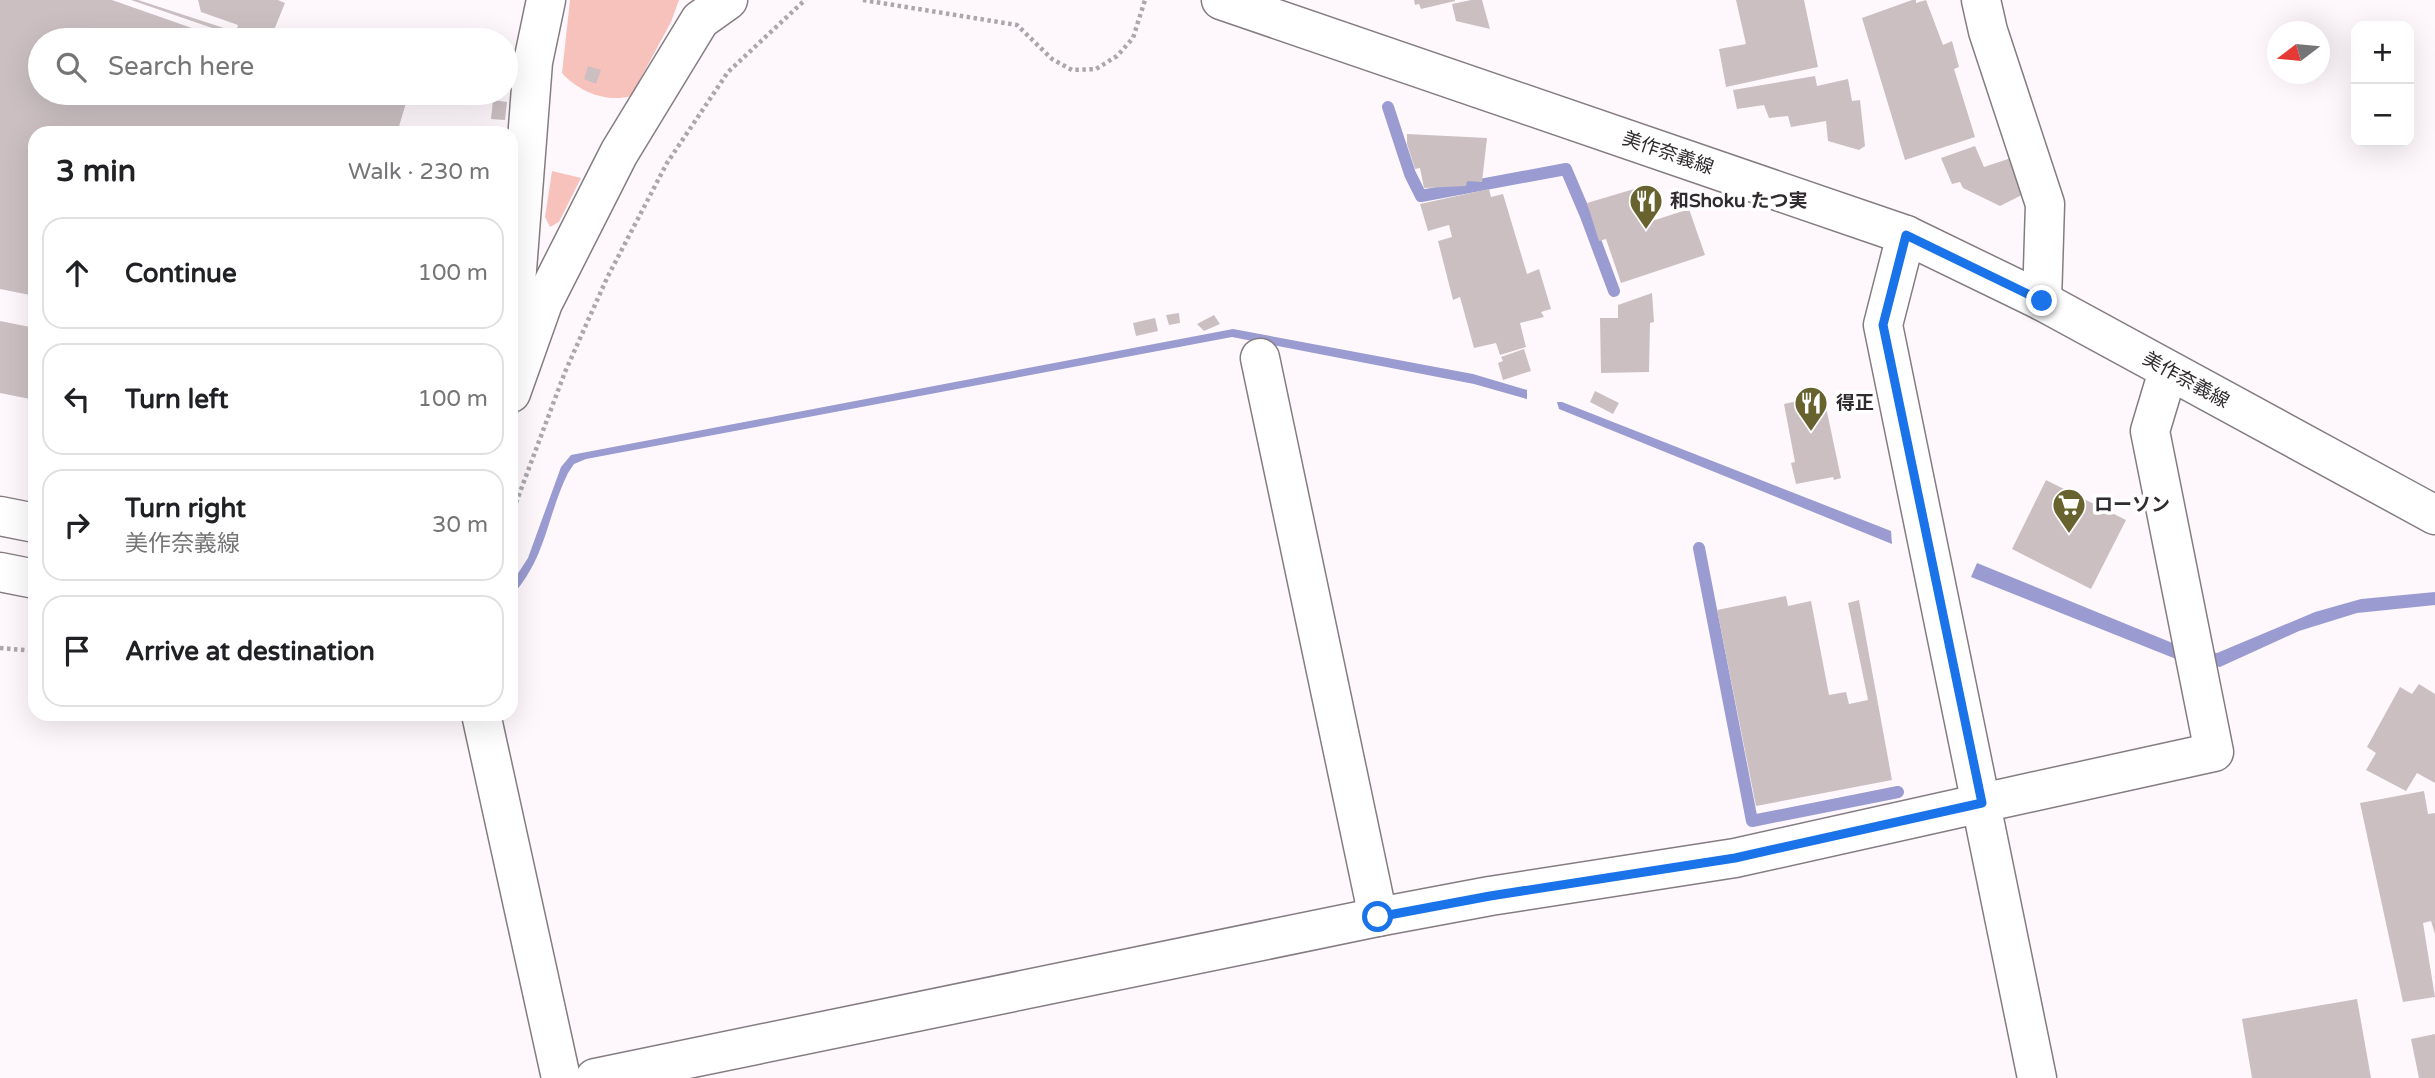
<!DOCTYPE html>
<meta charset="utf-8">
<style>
body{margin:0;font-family:"Varela Round","Noto Sans JP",sans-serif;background:#f2f2f2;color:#202124}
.controls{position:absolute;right:21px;top:21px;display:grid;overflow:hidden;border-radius:14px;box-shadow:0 7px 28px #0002}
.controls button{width:63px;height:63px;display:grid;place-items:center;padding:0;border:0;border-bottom:2px solid #e0e0e0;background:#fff;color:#202124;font:35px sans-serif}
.compass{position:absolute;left:2267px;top:21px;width:63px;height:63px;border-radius:50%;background:#fff;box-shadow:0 7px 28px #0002;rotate:254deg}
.stop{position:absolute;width:21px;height:21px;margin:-16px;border:5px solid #1a73e8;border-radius:50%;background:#fff}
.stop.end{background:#1a73e8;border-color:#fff;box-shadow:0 2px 7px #0008}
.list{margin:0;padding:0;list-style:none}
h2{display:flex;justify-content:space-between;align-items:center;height:91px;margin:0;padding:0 28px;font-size:30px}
h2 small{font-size:23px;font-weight:400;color:#757577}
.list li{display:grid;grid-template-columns:46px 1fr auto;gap:21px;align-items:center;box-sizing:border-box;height:112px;margin:0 14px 14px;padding:0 14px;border:2px solid #e0e0e0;border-radius:21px}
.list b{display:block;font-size:26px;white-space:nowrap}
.list p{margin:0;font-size:23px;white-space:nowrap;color:#757577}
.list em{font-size:23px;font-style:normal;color:#757577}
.icon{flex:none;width:38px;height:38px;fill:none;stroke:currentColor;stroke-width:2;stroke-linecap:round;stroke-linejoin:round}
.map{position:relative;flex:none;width:2435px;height:1078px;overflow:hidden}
.search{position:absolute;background:#fff;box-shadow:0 7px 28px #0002;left:28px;top:28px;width:490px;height:77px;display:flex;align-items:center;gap:18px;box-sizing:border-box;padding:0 24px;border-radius:38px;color:#757577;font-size:26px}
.panel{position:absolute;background:#fff;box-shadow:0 7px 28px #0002;left:28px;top:126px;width:490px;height:595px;border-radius:21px}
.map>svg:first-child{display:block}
</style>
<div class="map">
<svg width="2435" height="1078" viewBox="0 0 2435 1078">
<rect width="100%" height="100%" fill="#fef8fd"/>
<!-- green -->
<g fill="#f8c2bc">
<path d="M570,0H679L671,22L631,96C607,103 579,92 562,73Z"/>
<polygon points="552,171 581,178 559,222 550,227 545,217"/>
</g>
<!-- water -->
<g fill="#9a9bd0">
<path d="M1233,329L1473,374L1527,390V399L1474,384L1232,337L586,459L574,464L568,473C546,518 547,557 511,597V584L528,558L561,467L571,455Z"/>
<polygon points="1557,402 1562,402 1891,531 1892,544 1559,409"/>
<polygon points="1977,563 2175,644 2217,653 2315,612 2361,599 2435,592 2435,605 2357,613 2299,631 2220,667 2176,659 1971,577"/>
</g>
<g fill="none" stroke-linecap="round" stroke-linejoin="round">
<!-- stream -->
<g stroke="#9a9bd0" stroke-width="12">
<polyline points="1388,107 1410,174 1421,196 1566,169 1586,216 1614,291"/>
<polyline points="1699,548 1752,821 1898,792"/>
</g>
</g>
<!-- building -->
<g fill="#cbbfc2">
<polygon points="0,0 112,0 226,40 40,40 40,93 377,93 406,103 397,133 35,133 35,296 0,289"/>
<polygon points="131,0 138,0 236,32 238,25 201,12 198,0 278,0 285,3 270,40 247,40"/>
<polygon points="1414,0 1455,0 1455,1 1421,9 1419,4 1415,5"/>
<polygon points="1471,0 1482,0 1490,29 1456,21 1452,4"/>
<polygon points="1736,0 1804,0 1818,67 1726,87 1719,49 1746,44"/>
<polygon points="1912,0 1916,0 1916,3 1926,0 1943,45 1952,41 1959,67 1954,69 1975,137 1905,160 1862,18"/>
<polygon points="588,66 601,70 596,84 584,79"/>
<polygon points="1815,76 1817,86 1848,79 1852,101 1860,100 1865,146 1859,150 1828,141 1826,121 1791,127 1788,116 1769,118 1764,105 1737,109 1733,90"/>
<polygon points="493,100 507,102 505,120 491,119"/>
<polygon points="1407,134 1487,138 1482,182 1467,181 1466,186 1424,188 1420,168 1415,169 1407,144"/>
<polygon points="1975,146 1984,167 2014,157 2028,192 2000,206 1963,188 1960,182 1952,184 1941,158"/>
<polygon points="1489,189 1491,197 1503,194 1527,274 1539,269 1551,309 1541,312 1544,317 1520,323 1526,347 1500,355 1496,343 1474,348 1460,297 1453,300 1438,241 1452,237 1449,225 1428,231 1420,204"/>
<polygon points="1634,189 1646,223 1689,209 1705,255 1621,283 1606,239 1599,241 1587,203"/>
<polygon points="1652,293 1654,322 1650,323 1649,372 1601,373 1600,318 1618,318 1618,305"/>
<polygon points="1179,313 1180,323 1169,325 1166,315"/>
<polygon points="1214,315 1220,324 1204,331 1197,324"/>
<polygon points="1155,318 1158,331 1136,336 1133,323"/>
<polygon points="0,321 35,328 35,400 0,393"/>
<polygon points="1524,349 1531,371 1503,380 1498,363 1503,361 1501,357"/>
<polygon points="1595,391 1619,403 1613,414 1590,402"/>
<polygon points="1823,393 1841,478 1834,480 1833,477 1796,484 1791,463 1795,462 1784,404 1815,397 1815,394"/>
<polygon points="2046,480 2126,520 2091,589 2012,549"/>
<polygon points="1786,596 1788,606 1811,601 1829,695 1846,692 1849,704 1868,700 1848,603 1859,600 1892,780 1756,806 1717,610"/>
<polygon points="2419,684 2435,694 2435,783 2417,773 2406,791 2366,770 2376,753 2367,747 2400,687 2412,694"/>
<polygon points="2424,791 2428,814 2435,813 2435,934 2431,921 2423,923 2435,997 2403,1002 2360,803"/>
<polygon points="2357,999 2371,1078 2252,1078 2242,1019"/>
<polygon points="2435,1034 2435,1078 2419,1078 2411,1039"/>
</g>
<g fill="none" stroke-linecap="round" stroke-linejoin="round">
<defs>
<g id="minor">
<polyline points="1981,0 1988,31 2045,204 2042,301"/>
<polyline points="1260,358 1378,917"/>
<polyline points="481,714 561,1078"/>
<polyline points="1982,803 2214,752 2150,431 2168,371"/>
</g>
<g id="tertiary">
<polyline points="1906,235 1883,325 2037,1078"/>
<polyline points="595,1078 1378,917 1490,896 1735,858 1982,803"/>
</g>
<polyline id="primary" points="1221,0 1906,235 2042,301 2435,515"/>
<g id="motorway">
<polyline points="511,307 515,296 533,62 546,0"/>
<polyline points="511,393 543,303 619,153 700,20 728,0"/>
<polyline points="0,516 35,523"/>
<polyline points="0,572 35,579"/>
</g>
</defs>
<!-- minor casing -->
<use href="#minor" stroke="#857c82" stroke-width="41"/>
<!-- tertiary casing -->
<use href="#tertiary" stroke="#857c82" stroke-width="41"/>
<!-- primary casing -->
<use href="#primary" stroke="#857c82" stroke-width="41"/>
<!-- motorway casing -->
<use href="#motorway" stroke="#857c82" stroke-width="41"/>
<!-- path -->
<g stroke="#aca7ab" stroke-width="4.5" stroke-dasharray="3.5 3.5" stroke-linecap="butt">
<polyline points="863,0 1017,25 1052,59 1072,70 1096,69 1117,56 1133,38 1145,0"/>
<polyline points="511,516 565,372 607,278 667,163 728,72 805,0"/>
<polyline points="0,648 35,651"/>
</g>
<!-- minor -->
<use href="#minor" stroke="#fff" stroke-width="38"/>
<!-- tertiary -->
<use href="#tertiary" stroke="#fff" stroke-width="38"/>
<!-- primary -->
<use href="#primary" stroke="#fff" stroke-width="38"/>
<!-- motorway -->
<use href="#motorway" stroke="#fff" stroke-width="38"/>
</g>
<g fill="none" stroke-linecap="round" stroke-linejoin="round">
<!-- route -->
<polyline stroke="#1a73e8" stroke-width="9" points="1378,917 1490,896 1735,858 1982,803 1883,325 1906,235 2042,301"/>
</g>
<!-- icons -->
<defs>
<symbol id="restaurant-pin" viewBox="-11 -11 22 30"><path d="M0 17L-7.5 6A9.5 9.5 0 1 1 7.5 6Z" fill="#68622f" stroke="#fff"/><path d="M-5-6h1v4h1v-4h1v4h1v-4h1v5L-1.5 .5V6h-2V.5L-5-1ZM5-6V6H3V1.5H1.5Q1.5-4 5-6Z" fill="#fff"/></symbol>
<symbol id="supermarket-pin" viewBox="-11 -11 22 30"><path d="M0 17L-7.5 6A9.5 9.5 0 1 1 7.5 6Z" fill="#68622f" stroke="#fff"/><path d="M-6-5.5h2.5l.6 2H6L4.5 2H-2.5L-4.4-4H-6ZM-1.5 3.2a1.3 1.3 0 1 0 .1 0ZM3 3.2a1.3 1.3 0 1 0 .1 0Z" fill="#fff"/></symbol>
</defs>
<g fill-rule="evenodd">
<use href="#restaurant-pin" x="1627" y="182" width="38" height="52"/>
<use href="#restaurant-pin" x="1792" y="384" width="38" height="52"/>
<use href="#supermarket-pin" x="2050" y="486" width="38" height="52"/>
</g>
<g text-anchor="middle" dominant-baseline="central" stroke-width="7" stroke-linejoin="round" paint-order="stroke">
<!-- street labels -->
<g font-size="19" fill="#2f2b2e" stroke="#fff">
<text transform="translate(1668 153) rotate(19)">美作奈義線</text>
<text transform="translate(2186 380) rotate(29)">美作奈義線</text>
</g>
<!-- poi labels -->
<g font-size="19" font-weight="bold" fill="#2f2b2e" stroke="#fff" text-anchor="start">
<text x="1670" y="201">和Shoku たつ実</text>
<text x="1836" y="403">得正</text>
<text x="2094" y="505">ローソン</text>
</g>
</g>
</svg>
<div class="controls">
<button>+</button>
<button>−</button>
</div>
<svg class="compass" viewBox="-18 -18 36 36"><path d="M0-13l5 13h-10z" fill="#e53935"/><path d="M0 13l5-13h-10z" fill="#757577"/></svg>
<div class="stop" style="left:1378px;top:917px"></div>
<div class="stop end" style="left:2042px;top:301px"></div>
<div class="search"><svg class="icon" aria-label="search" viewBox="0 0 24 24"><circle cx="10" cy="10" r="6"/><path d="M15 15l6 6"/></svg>Search here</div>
<section class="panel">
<h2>3 min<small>Walk · 230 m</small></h2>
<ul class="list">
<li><svg class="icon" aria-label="ahead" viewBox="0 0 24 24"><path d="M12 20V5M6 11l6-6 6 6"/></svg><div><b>Continue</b></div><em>100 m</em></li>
<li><svg class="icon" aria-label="left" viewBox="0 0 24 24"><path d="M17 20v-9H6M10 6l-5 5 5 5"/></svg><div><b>Turn left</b></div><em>100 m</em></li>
<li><svg class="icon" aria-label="right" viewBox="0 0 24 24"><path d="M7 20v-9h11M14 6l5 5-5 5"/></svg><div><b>Turn right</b><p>美作奈義線</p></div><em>30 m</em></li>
<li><svg class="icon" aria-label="arrive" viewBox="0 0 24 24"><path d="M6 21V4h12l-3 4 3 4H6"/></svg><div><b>Arrive at destination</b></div></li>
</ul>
</section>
</div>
